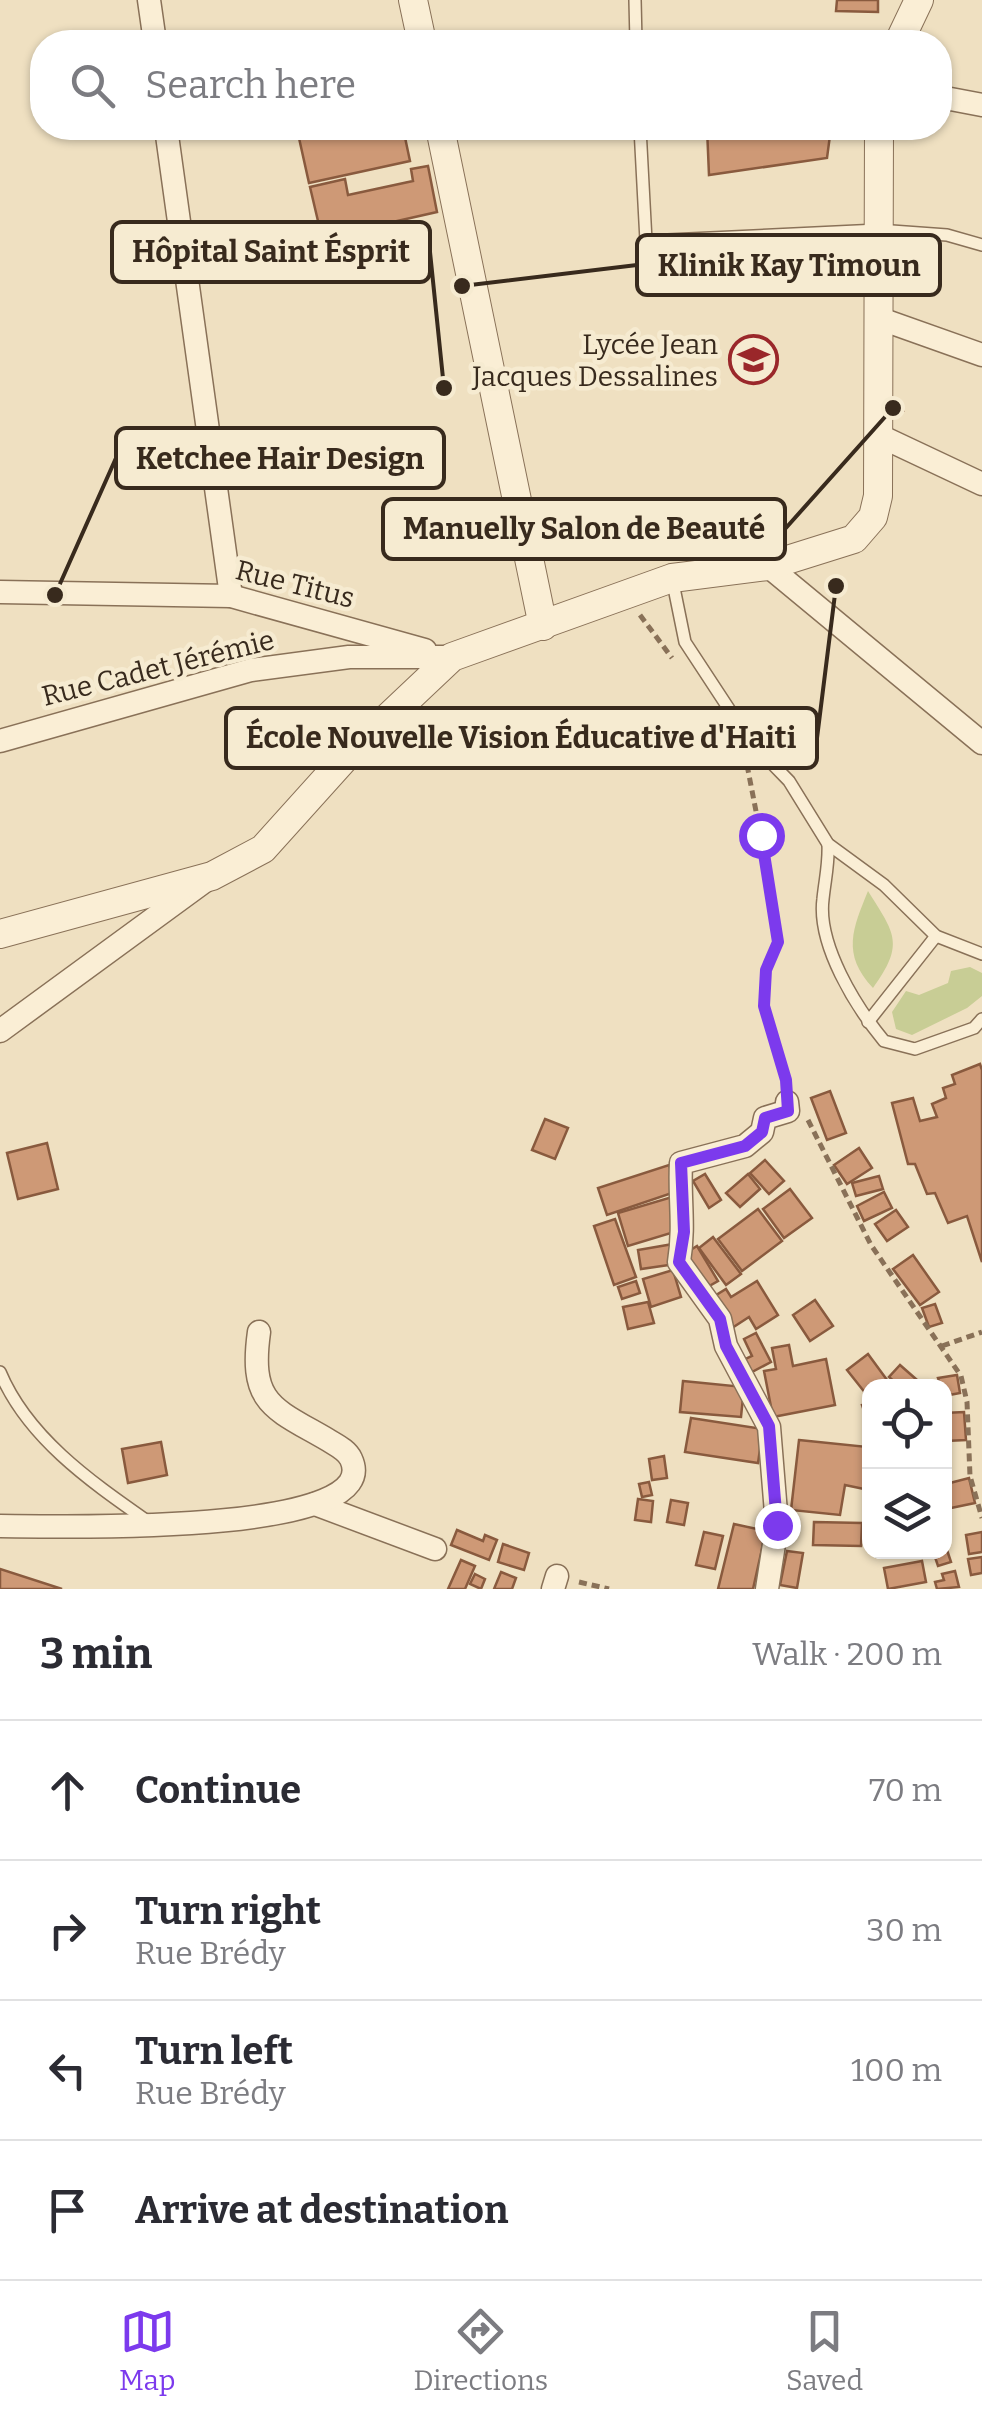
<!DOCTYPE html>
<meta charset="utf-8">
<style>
body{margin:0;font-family:Bitter,serif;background:#f7f7f7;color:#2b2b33}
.controls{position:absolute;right:30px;bottom:30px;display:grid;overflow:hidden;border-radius:20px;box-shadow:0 2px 8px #0004}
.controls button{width:90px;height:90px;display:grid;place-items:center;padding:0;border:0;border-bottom:2px solid #e1e1e2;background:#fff;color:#2b2b33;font:50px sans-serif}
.stop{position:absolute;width:30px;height:30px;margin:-22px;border:8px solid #7c3aed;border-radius:50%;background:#fff}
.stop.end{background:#7c3aed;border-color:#fff;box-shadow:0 2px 10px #0008}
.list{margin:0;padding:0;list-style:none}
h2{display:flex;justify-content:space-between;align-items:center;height:130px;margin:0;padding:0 40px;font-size:42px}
h2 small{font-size:32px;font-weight:400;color:#7c7c81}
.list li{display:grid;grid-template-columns:65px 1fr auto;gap:30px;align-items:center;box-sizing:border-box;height:140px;padding:0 40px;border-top:2px solid #e1e1e2}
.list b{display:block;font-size:38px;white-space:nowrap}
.list p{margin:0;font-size:32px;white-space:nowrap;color:#7c7c81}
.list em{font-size:32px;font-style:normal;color:#7c7c81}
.icon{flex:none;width:55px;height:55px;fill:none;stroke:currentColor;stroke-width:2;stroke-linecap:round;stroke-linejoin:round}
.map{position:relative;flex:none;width:982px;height:1589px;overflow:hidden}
.search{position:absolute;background:#fff;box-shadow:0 2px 8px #0004;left:30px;right:30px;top:30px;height:110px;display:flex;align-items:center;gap:25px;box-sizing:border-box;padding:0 35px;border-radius:40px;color:#7c7c81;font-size:38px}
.sheet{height:690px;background:#fff}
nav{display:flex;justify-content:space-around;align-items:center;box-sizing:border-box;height:140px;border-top:2px solid #e1e1e2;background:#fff;font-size:28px;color:#7c7c81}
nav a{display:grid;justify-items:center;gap:5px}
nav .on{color:#7c3aed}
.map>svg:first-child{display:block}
</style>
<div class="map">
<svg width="982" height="1589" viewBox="0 0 982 1589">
<rect width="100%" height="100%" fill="#efe0c1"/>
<!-- green -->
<g fill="#c8cd95">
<path d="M868,891C895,934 905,944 873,988C841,954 853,928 868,891Z"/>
<polygon points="970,967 982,973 982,996 967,1008 912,1035 896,1029 892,1012 906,991 919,995 948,983 951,971"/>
</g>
<!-- building -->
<g fill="#ce9976" stroke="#895a3e" stroke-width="2.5">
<polygon points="837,0 878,0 878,12 836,11"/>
<polygon points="403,128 410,161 309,183 297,129"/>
<polygon points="707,128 831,128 827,158 709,175"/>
<polygon points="428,166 437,212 322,238 310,187 345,179 348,195 413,181 411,169"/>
<polygon points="892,401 903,411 888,421 882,409"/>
<polygon points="980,1064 982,1070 982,1262 967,1216 948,1223 935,1193 927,1194 915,1164 908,1164 892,1103 913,1098 920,1121 937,1117 932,1104 946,1098 943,1088 955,1084 952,1075"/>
<polygon points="830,1091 846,1133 827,1140 811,1098"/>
<polygon points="545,1119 568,1128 555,1159 532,1150"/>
<polygon points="47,1143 58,1189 18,1199 7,1153"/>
<polygon points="859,1148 872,1168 847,1184 834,1165"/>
<polygon points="765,1160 784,1181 769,1194 750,1173"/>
<polygon points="669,1165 678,1191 607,1215 598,1188"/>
<polygon points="705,1174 721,1200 709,1208 693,1181"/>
<polygon points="748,1174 760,1189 740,1207 726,1193"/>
<polygon points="879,1176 883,1189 856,1196 852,1183"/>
<polygon points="790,1189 812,1218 784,1238 763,1209"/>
<polygon points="884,1192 892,1208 864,1221 857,1206"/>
<polygon points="672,1197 681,1230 628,1246 618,1213"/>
<polygon points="758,1209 782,1241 742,1271 718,1239"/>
<polygon points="896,1210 908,1227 887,1241 875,1224"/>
<polygon points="615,1219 636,1277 614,1285 594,1226"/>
<polygon points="713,1237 741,1274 726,1285 699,1248"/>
<polygon points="673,1244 676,1264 641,1269 638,1250"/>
<polygon points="697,1246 718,1281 702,1290 681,1256"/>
<polygon points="913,1255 939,1292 920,1305 893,1269"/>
<polygon points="673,1270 681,1297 651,1307 643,1279"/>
<polygon points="636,1281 640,1293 622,1299 618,1287"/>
<polygon points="757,1281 778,1315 756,1329 749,1317 732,1328 713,1297 726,1289 731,1297"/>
<polygon points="815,1300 833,1326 810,1341 793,1315"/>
<polygon points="648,1302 654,1323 628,1329 623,1307"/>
<polygon points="935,1304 942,1323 929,1327 922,1308"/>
<polygon points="756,1333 771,1362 750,1373 743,1360 752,1356 744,1339"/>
<polygon points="789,1345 793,1366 826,1359 835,1405 773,1417 764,1371 776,1369 772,1348"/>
<polygon points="868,1354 890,1384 870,1386 870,1399 847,1370"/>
<polygon points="900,1365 917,1380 912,1386 899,1386 889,1377"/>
<polygon points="957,1375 960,1393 944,1396 938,1378"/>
<polygon points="683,1381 744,1387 741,1417 680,1412"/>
<polygon points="870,1402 870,1428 862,1405"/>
<polygon points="964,1412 966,1440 946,1441 944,1413"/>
<polygon points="691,1418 763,1429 758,1463 685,1452"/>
<polygon points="799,1440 868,1447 864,1489 845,1485 840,1515 791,1510"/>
<polygon points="161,1442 167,1475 128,1483 122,1449"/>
<polygon points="664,1456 667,1478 652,1480 649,1459"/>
<polygon points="969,1478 975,1503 951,1508 946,1484"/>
<polygon points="649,1482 652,1495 642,1497 639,1484"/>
<polygon points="638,1499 653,1501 651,1522 635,1520"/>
<polygon points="671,1500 688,1503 684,1525 667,1522"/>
<polygon points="814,1522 862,1523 861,1546 813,1545"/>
<polygon points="734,1524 766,1531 753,1589 718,1589"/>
<polygon points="457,1530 483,1541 485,1535 497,1540 489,1560 451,1545"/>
<polygon points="704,1532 723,1536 715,1569 696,1565"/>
<polygon points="982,1532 982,1552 969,1554 966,1535"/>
<polygon points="503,1544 529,1553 524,1570 498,1562"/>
<polygon points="947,1550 951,1562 938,1566 934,1554"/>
<polygon points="787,1551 803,1553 797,1588 780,1585"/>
<polygon points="982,1557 982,1573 971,1575 968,1559"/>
<polygon points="461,1560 475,1566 465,1589 448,1589"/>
<polygon points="922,1561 926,1582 888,1589 884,1568"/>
<polygon points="0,1569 62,1589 0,1589"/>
<polygon points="955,1571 959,1587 937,1589 935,1582 944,1580 942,1574"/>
<polygon points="501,1572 516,1578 512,1589 494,1589"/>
<polygon points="475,1574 485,1579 481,1589 470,1584"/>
</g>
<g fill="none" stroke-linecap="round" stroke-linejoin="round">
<defs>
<g id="service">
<polyline points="635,0 636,42"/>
<polyline points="640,128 646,241 878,230 947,235 982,245"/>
<polyline points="672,578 685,642 750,741 789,781 828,844 884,885 936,936 982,954"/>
<path d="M828,844C829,864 825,879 823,899C817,945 856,1007 884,1041L915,1049L974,1028L982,1019"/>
<polyline points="868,1022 936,936"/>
<path d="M0,1372C28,1439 93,1483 150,1523"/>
</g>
<g id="minor">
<polyline points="149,0 155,42"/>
<polyline points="940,97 982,105"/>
<polyline points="166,128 231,596"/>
<polyline points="878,318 982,355"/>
<polyline points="878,435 982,484"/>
<polyline points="768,566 982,743"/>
<polyline points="0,592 231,596 425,650"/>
<polyline points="0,741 251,670 349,657 452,657"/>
<polyline points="0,1031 205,881"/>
<polyline points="315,1504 435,1549"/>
<path d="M0,1526C39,1526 388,1538 351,1459C347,1450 336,1445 328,1440C273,1408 249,1404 259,1332"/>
<polyline points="553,1589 557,1576"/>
<path d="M767,1589L777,1525L769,1427L726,1346L720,1319L679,1262C685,1225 679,1197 681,1163L745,1146L762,1132L765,1118L788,1111L787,1102"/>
</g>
<g id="tertiary">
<polyline points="413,0 422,42"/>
<polyline points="899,42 919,0"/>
<polyline points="440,128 543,626"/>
<polyline points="0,934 212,876 263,849 344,759 452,657 672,578 768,566 854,539 873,517 878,496 879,128"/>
</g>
</defs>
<!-- service casing -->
<use href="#service" stroke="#897158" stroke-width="14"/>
<!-- minor casing -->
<use href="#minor" stroke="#897158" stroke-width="25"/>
<!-- tertiary casing -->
<use href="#tertiary" stroke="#897158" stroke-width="30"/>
<!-- path -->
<g stroke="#897158" stroke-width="5" stroke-dasharray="8 5" stroke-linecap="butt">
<polyline points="640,615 672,658"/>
<path d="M747,765L777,919C779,947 765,961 764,988C763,1020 776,1048 785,1079"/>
<polyline points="808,1120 871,1245 961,1376 967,1402 970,1476 982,1518"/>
<polyline points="942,1346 982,1332"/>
<polyline points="579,1582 609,1589"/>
</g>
<!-- service -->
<use href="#service" stroke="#faeed5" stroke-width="11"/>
<!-- minor -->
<use href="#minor" stroke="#faeed5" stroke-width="22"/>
<!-- tertiary -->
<use href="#tertiary" stroke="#faeed5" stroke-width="28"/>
</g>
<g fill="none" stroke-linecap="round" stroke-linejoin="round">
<!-- route -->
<polyline stroke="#7c3aed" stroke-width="12" points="761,835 778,942 766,970 764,1006 786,1080 788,1111 765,1118 762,1132 745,1146 681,1163 684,1232 679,1262 720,1319 726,1346 769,1426 777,1525"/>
</g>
<!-- icons -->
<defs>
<symbol id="school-ring" viewBox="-11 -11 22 22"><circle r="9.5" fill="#f6ebd1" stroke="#9a272a" stroke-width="1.5"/><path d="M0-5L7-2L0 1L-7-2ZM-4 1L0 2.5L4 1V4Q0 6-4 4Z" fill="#9a272a"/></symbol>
</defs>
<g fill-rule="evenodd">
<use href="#school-ring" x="726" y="332" width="55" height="55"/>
</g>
<g text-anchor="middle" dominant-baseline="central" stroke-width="9" stroke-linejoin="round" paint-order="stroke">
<!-- poi labels -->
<g font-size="28" fill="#382a1d" stroke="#f6ebd1" text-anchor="end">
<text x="718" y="344">Lycée Jean<tspan x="718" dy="32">Jacques Dessalines</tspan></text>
</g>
<!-- street labels -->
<g font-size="28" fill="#382a1d" stroke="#f6ebd1">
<text transform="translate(295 584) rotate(14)">Rue Titus</text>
<text transform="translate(158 668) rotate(-14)">Rue Cadet Jérémie</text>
</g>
</g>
<!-- callouts -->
<path fill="none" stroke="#382a1d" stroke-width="4" d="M444 388L430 252M462 286L637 265M55 595L116 458M893 408L785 529M836 586L817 738"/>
<g fill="#382a1d" stroke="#f6ebd1" stroke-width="4">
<circle cx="444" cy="388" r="10"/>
<circle cx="462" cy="286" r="10"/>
<circle cx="55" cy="595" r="10"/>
<circle cx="893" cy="408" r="10"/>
<circle cx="836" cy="586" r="10"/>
</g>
<g fill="#f6ebd1" stroke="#382a1d" stroke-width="4">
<rect x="112" y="222" width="318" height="60" rx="10"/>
<rect x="637" y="235" width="303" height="60" rx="10"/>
<rect x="116" y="428" width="328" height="60" rx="10"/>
<rect x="383" y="499" width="402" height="60" rx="10"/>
<rect x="226" y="708" width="591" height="60" rx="10"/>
</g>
<g font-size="30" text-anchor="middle" font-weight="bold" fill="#382a1d">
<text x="271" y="262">Hôpital Saint Ésprit</text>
<text x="789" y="276">Klinik Kay Timoun</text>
<text x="280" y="469">Ketchee Hair Design</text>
<text x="584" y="539">Manuelly Salon de Beauté</text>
<text x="521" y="748">École Nouvelle Vision Éducative d'Haiti</text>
</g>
</svg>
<div class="controls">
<button><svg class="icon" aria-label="locate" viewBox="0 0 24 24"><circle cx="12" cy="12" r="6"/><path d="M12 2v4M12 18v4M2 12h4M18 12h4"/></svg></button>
<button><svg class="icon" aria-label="layers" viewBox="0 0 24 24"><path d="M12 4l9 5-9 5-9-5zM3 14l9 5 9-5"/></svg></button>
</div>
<div class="stop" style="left:761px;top:835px"></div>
<div class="stop end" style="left:777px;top:1525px"></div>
<div class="search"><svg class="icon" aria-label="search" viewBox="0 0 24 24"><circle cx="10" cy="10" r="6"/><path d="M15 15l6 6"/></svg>Search here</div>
</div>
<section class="sheet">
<h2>3 min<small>Walk · 200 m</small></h2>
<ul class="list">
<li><svg class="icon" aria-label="ahead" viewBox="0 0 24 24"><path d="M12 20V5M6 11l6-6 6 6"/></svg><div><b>Continue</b></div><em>70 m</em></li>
<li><svg class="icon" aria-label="right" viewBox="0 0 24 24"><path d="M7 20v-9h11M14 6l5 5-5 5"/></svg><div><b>Turn right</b><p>Rue Brédy</p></div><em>30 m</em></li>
<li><svg class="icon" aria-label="left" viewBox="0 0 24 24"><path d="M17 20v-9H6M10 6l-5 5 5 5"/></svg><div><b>Turn left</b><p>Rue Brédy</p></div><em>100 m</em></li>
<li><svg class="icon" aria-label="arrive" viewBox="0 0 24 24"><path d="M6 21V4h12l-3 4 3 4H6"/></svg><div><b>Arrive at destination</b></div></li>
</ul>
</section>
<nav>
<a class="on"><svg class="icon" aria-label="map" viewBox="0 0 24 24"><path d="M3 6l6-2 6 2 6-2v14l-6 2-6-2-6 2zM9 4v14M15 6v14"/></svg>Map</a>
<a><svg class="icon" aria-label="directions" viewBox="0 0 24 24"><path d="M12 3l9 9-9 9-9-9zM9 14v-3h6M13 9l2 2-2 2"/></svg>Directions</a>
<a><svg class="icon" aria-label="saved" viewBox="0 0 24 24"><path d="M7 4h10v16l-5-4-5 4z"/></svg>Saved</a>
</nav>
